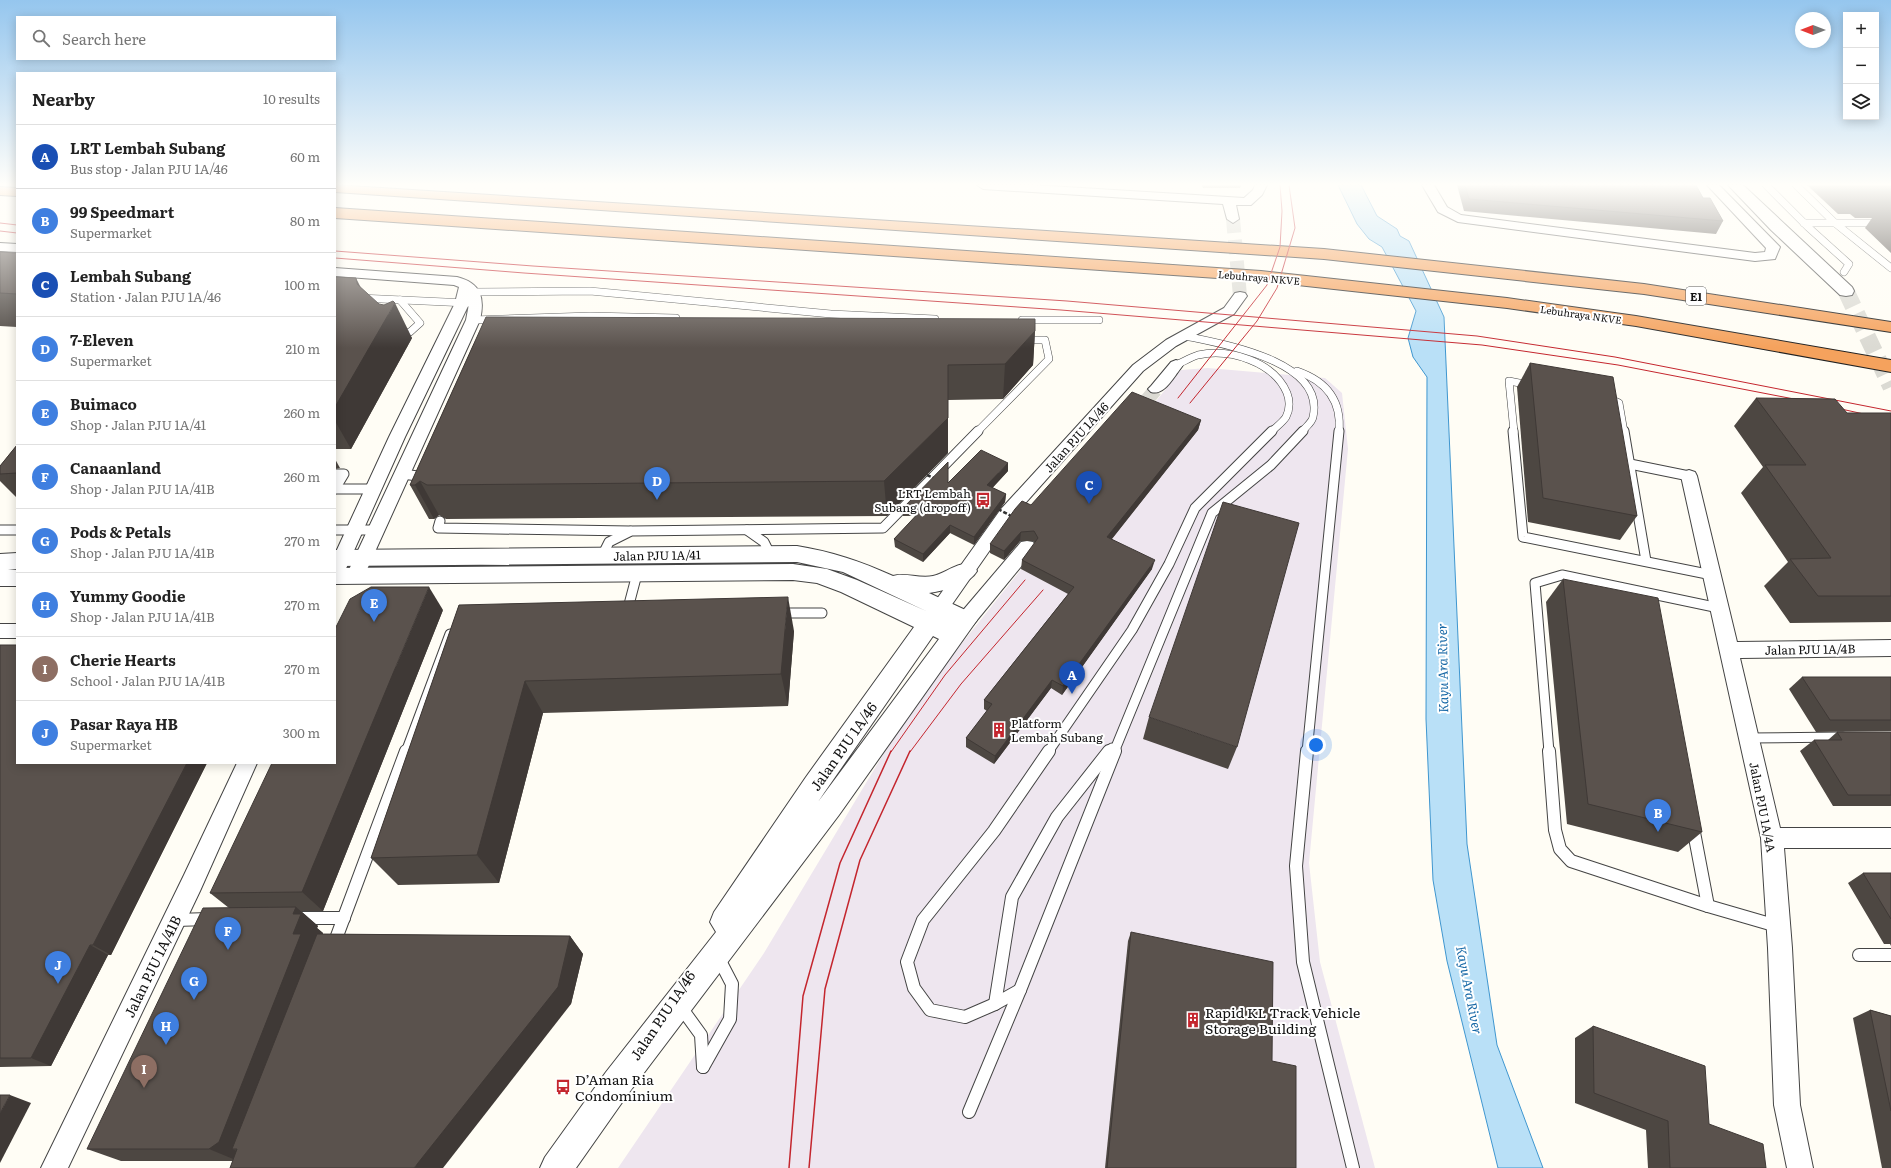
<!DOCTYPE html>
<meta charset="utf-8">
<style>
body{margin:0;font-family:Literata,serif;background:#f2f2f2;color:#222}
.controls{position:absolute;right:12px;top:12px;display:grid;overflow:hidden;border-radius:0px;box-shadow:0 2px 10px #0003}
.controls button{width:36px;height:36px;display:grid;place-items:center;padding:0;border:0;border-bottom:1px solid #e0e0e0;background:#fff;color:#222;font:20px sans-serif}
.compass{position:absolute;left:1795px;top:12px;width:36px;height:36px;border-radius:50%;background:#fff;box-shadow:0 2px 10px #0003;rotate:270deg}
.you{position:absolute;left:1316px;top:745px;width:14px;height:14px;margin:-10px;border:3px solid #fff;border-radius:50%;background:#1a73e8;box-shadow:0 0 0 6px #1a73e833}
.badge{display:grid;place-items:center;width:26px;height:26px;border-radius:50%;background:#d93025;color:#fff;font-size:13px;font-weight:700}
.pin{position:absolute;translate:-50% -33px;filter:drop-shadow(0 1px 2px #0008)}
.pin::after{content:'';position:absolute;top:21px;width:14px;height:12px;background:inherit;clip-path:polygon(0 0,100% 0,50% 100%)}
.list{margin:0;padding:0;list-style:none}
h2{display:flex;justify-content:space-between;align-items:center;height:52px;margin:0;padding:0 16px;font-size:17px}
h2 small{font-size:13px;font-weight:400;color:#767676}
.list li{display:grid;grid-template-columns:26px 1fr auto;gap:12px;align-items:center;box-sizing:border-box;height:64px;padding:0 16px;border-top:1px solid #e0e0e0}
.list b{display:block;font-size:15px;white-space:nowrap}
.list p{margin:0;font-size:13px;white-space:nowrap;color:#767676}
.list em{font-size:13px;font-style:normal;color:#767676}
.icon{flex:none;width:22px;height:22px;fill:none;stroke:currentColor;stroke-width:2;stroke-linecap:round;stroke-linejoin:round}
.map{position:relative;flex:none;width:1891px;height:1168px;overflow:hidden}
.search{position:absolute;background:#fff;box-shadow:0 2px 10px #0003;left:16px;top:16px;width:320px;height:44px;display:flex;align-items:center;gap:10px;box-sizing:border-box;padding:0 14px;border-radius:0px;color:#767676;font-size:15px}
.panel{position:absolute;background:#fff;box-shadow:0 2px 10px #0003;left:16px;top:72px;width:320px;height:692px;border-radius:0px}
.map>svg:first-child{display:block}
</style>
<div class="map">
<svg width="1891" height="1168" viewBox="0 0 1891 1168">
<rect width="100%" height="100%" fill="#fffdf5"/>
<!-- industrial -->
<polygon fill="#eee6ef" points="1208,368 1325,378 1342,393 1348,449 1309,863 1320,962 1375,1168 618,1168 764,953 914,703 1181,370"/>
<!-- water -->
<polygon fill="#b9e0f7" stroke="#3f96cf" points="1338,185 1361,185 1377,216 1397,229 1400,236 1409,241 1444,317 1467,844 1497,1045 1543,1168 1498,1168 1447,961 1433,880 1426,719 1427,377 1413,357 1408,338 1416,311 1382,247 1369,239 1357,224"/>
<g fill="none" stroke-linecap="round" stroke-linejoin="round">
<!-- minor-tunnel -->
<g stroke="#dbdad3" stroke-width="14" stroke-dasharray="14 7" stroke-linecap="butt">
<polyline points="1233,219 1240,296"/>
<polyline points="1133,417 1156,389"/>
</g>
<!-- tertiary-tunnel -->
<polyline stroke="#dbdad3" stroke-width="17" stroke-dasharray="17 8" stroke-linecap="butt" points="1846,291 1891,387"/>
<defs>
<g id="service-far2">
<polyline points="1766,185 1808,227 1849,264 1844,272"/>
<polyline points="1796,185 1835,223 1891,223"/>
<polyline points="1804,223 1835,223 1891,268"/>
<polyline points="473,292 590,291 831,314 935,319"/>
<polyline points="360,298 467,303"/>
<polyline points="473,320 590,316 676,318"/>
<polyline points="1022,320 1099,320"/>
<polyline points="398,334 410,332 420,323 400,300"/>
<path d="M1185,336C1223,344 1326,361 1313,417C1312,423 1305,427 1302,432"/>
<path d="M1176,365C1183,362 1191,357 1198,355C1230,348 1274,362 1287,393C1290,401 1290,409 1286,417C1283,422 1276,427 1271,432"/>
<path d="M1297,371C1326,381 1342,400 1339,432"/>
<polyline points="1606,397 1619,403 1624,432"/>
<polyline points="977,432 1049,359 1045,340 1024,340"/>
<polyline points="1514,432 1509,381 1530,385"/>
</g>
<g id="service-far1">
<polyline points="1513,431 1523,537 1712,575"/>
<polyline points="1624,431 1646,561"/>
<polyline points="1630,464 1689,476"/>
<polyline points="335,474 344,474 335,489"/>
<polyline points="402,474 426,477"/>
<polyline points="336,489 373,489"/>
<polyline points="440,521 438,528 630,531"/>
<polyline points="0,530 17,530"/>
<polyline points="335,530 376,530"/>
<polyline points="747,530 764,542 770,554"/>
<polyline points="602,556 609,542 631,531 883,528 978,431"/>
<polyline points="627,612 637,574"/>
<polyline points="780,613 822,613"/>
<polyline points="1749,738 1843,737"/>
<polyline points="406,752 450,634"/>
<polyline points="1048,752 1132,630 1169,564 1195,508 1272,431"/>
<polyline points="1108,752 1112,748"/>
<polyline points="1114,752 1212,513 1271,465 1303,431"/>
<polyline points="1307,752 1339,431"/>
<polyline points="1549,752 1535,583 1562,575 1719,608"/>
</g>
<g id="service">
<polyline points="1307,751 1296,866 1303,962 1353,1168"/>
<polyline points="1549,751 1555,830 1560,849 1571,861 1708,906 1777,926"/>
<polyline points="1693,827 1708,906"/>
<polyline points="298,918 344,918"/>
<polyline points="175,920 209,919"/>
<polyline points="334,944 406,751"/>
<polyline points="1859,955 1891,955"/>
<polyline points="1020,990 995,1004 965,1017 930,1010 914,988 907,962 923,920 994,831 1049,751"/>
<polyline points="995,1004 1012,897 1057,817 1109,751"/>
<polyline points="680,1006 701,1035 703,1067"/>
<polyline points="703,1067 730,1019 732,984 718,957"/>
<polyline points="969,1112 1020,990 1115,751"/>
</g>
<g id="minor">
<polygon points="977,185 1033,185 1244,198 1253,190 1255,185 1267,185 1262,195 1251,205 1236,205 1239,219 1233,223 1227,219 1223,204 983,189"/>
<polygon points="1422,185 1434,185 1447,207 1461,215 1755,253 1765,252 1766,248 1707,185 1719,185 1780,247 1775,259 1755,261 1458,222 1438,212"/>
<polygon points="0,243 17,244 17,252 0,251"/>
<path d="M335,268L457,277C481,283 485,298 480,320L364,576L361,581L355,583L349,581L346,576L466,320L469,304L405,437L344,573L341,578L335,580V554L389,437L455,303L459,287L454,285L335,276Z"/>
<polygon points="1240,292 1245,293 1247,296 1234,314 1176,346 1143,371 1013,517 946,613 940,615 934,613 931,608 934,603 1001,509 1133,365 1166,340 1224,308 1235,293"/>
<path d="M1176,360L1181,362L1183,365L1181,368C1173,378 1164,396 1151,392L1148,389L1151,386L1171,362Z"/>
<polygon points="1689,470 1695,472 1697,476 1737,642 1891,640 1891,656 1740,658 1780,828 1891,828 1891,848 1784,848 1792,948 1800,1105 1813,1168 1787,1168 1774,1105 1768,948 1761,838 1681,476 1683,472"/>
<polygon points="1027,541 1033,542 1036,547 1033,552 973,625 966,627 959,625 957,620 959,615 1021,542"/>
<rect x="0" y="624" width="17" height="14"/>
<polygon points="237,763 257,763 200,891 68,1168 41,1168 184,875"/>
</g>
<g id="tertiary">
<polygon points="1728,185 1743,185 1852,287 1854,291 1852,295 1846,296 1840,295 1771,230"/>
<path d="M797,546C833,552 860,561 893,576C905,572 919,579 933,576C947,573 959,560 974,565L977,571C970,584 944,591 929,593L974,614L977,620L839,815L628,1094L576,1168H540L545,1157L606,1072L716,932L710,922L714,912L806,777L914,627L841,592L817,583L793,580L335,584V568L793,564L827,569L857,580L926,611L843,572L797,562L335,566V550ZM933,636L939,639L818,802L824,793Z"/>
<polygon points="17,553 17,569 8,570 17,570 17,586 0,586 0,554"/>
</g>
<g id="motorway">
<polygon points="335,185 1324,249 1644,284 1891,322 1891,332 1644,294 1324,259 335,192"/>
<polygon points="0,187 17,188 17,196 0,195"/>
<polygon points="335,208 1261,271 1507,298 1636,316 1891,360 1891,372 1636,326 1507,308 1261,281 335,218"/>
</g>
</defs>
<!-- service-far2 casing -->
<use href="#service-far2" stroke="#444" stroke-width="8"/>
<!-- service-far1 casing -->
<use href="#service-far1" stroke="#444" stroke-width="11"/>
<!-- service casing -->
<use href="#service" stroke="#444" stroke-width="14"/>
<!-- minor casing -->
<use href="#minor" stroke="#444" stroke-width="2"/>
<!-- tertiary casing -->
<use href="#tertiary" stroke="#444" stroke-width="2"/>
<!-- motorway casing -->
<use href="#motorway" stroke="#222" stroke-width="2"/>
<!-- service-far2 -->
<use href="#service-far2" stroke="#fff" stroke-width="7"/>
<!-- service-far1 -->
<use href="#service-far1" stroke="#fff" stroke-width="9"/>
<!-- service -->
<use href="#service" stroke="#fff" stroke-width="12"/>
<!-- minor -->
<use href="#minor" fill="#fff" fill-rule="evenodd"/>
<!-- tertiary -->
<use href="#tertiary" fill="#fff" fill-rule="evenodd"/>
<!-- motorway -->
<use href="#motorway" fill="#f5a25d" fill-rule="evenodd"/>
<!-- tram-far1 -->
<g stroke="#c4262e" stroke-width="1">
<polyline points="0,223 17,225"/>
<polyline points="0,231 17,233"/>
<polyline points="335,251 533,266 1067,301 1477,336 1615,357 1891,411"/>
<polyline points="335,258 524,273 1061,310 1482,345 1618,365 1799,400"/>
<polyline points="1178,398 1267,285 1280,247 1282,211 1280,185"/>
<polyline points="1190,403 1257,321 1277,288 1295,228 1289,185"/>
<polyline points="1832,407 1891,420"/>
<polyline points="891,752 945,675 1025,580"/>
<polyline points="910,752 961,684 1043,590"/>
</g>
<!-- tram -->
<g stroke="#c4262e" stroke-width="1.5">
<polyline points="789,1168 803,996 840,863 891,751"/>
<polyline points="809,1168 825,989 860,860 910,751"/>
</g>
<!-- path-bridge -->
<g stroke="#333" stroke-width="2.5" stroke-dasharray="4 2" stroke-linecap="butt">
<polyline points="927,475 936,479"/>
<polyline points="998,509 1013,517"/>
</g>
</g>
<!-- wall -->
<g fill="#4d4742">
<polygon points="1202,185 1241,185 1240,188 1203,188"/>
<polygon points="1457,185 1696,185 1703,198 1723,221 1716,234 1464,211"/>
<polygon points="1807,185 1891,185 1891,253 1865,228 1872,218 1855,218 1850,214 1838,214"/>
<polygon points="0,252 17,253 17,327 0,326"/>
<polygon points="335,277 361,288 412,338 351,449 335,449"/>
<polygon points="486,317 1035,331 1033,365 1003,399 948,400 948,453 887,516 446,519 439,515 434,519 429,519 410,485"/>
<polygon points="1530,363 1637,516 1620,540 1528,522 1517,387"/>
<polygon points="1756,398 1847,413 1891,413 1891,622 1790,623 1764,586 1788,562 1741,493 1763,467 1734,426"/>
<polygon points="1201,420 1198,430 1112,539 1152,569 1062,695 1051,688 994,764 966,747 966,738 987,711 984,709 984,700 1068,594 1021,569 1022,560 1035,543 1033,541 1020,541 1004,560 990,553 990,544 1031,505"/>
<polygon points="17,445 17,498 0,481 0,466"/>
<polygon points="335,459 340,468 335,469"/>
<polygon points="1008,471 992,488 1006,494 1005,502 974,545 950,533 923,562 895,547 894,539 916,516 903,516 903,508 948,483"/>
<polygon points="1563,579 1702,832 1678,852 1567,824 1546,602"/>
<polygon points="459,605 794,631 788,706 543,713 499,883 398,885 371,858"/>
<polygon points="443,610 323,911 301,911 318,926 317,928 323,933 323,934 570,936 583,954 571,1004 233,1161 121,1161 87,1149 229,908 210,893"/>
<polygon points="0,645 17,763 207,763 111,955 108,955 51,1066 0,1067"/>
<polygon points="1802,677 1891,677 1891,731 1816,732 1789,689"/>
<polygon points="1149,717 1237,747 1228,769 1143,739"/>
<polygon points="1837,732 1891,732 1891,806 1833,806 1800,751 1814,740 1828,740"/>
<polygon points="1863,873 1891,873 1891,946 1890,944 1884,944 1848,883"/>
<polygon points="1131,932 1272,1061 1296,1168 1105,1168 1128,941"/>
<polygon points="1870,1010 1891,1016 1891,1168 1882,1168 1853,1018"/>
<polygon points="1593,1026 1709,1124 1766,1168 1648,1168 1646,1130 1575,1103 1575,1038"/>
</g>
<!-- shaded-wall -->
<g fill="#3f3936">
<polygon points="356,278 373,312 357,284"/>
<polygon points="395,303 412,338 351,449 335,421 335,407"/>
<polygon points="1035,331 1033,365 1003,399 1005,364"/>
<polygon points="948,418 948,453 887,516 884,481"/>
<polygon points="1201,420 1198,430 1106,546 1107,537"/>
<polygon points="1008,463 1008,471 987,494 987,485"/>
<polygon points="420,481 439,515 434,519 415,485"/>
<polygon points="1006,494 1005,502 974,545 974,537"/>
<polygon points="950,525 950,533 923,562 923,554"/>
<polygon points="1021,532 1020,541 1004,560 1004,551"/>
<polygon points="1155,560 1152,569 1062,695 1063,686"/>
<polygon points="429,587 443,610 323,911 302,892"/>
<polygon points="788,597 794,631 788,706 781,674"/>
<polygon points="1052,680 1051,688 994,764 995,756"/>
<polygon points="525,681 543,713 499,883 477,855"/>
<polygon points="187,763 207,763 111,955 93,945"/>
<polygon points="296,907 318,926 317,928 323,933 237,1149 232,1149 246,1155 238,1161 209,1149 293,934 293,914"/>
<polygon points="570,936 583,954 571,1004 443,1168 414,1168"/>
<polygon points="90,945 108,955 51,1066 31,1058"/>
<polygon points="10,1095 31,1103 0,1163 0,1113"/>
</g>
<!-- building -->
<g fill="#5a524d" stroke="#3f3936">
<polygon points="1465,185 1696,185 1703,198 1710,198 1723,221 1469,199"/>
<polygon points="0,252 17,253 17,294 0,293"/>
<polygon points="335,277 356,278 357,284 379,304 384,305 393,301 395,303 335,407"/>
<polygon points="486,317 1035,319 1035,331 1005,364 948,365 948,418 884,481 427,485 420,481 415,485 410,485"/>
<polygon points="1530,363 1613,377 1637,516 1543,498"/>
<polygon points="1132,392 1201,420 1107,537 1155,560 1063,686 1052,680 995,756 966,738 992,704 984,700 1074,587 1022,560 1038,538 1034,531 1021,532 1004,551 990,544 1015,509 1022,501 1031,505"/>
<polygon points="1756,398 1835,399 1847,413 1891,413 1891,596 1818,596 1790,559 1831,558 1765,465 1806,465"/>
<polygon points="17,445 17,473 0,474 0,466"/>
<polygon points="981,450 1008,463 987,485 1006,494 974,537 950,525 923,554 894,539 924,507 903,508 948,462 948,483"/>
<polygon points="1223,502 1299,523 1237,747 1149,717"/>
<polygon points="1563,579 1658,598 1702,832 1588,804"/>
<polygon points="371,587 429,587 302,892 210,893 272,763 335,763 335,629 350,599"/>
<polygon points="788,597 781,674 525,681 477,855 371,858 459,605"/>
<polygon points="0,645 17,645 17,763 187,763 93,945 90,945 31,1058 0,1058"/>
<polygon points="1802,677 1891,677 1891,720 1830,720"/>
<polygon points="1837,732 1891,732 1891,795 1848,795 1814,740 1842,740"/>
<polygon points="1863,873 1891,873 1891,919"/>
<polygon points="296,907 293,914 301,914 293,934 301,934 219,1142 209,1149 87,1149 203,908"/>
<polygon points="1131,932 1273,962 1272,1061 1296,1066 1296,1168 1107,1168"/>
<polygon points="317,934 570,936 558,987 414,1168 230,1168 237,1149 232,1149"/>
<polygon points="1870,1010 1891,1016 1891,1111"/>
<polygon points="1593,1026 1705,1066 1709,1124 1763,1144 1766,1168 1670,1168 1668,1121 1594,1093"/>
<polygon points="0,1095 10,1095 0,1113"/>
</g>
<!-- sky -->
<linearGradient id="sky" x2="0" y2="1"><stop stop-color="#95c6ee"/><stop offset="0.53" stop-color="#fffefa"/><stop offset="1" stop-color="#fffefa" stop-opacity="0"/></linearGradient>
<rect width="1891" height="348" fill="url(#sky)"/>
<!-- icons -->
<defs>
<symbol id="bus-bare" viewBox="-9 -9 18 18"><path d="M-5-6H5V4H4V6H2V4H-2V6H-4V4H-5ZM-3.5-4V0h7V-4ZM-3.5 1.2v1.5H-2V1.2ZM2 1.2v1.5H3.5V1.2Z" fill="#c4262e" stroke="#fff" stroke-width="2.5" paint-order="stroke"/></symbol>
<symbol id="building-bare" viewBox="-9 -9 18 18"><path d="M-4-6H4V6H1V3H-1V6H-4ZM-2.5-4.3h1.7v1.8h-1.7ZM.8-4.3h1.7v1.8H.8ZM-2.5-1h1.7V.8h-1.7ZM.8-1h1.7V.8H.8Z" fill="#c4262e" stroke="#fff" stroke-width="2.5" paint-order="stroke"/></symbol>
</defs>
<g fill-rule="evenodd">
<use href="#bus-bare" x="972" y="489" width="22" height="22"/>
<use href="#building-bare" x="988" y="719" width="22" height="22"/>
<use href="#building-bare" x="1182" y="1009" width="22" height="22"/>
<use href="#bus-bare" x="552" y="1076" width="22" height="22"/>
</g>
<g text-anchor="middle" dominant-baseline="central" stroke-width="4" stroke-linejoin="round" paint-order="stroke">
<!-- far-street labels -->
<g font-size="10" fill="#111" stroke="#fff">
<text transform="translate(1259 277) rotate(5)">Lebuhraya NKVE</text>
<text transform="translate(1581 314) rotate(8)">Lebuhraya NKVE</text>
</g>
<!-- shield labels -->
<rect fill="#fff" stroke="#585858" stroke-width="1" x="1686" y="287" width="20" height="18" rx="3"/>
<g font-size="11" font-weight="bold" fill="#111">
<text x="1696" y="296">E1</text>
</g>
<!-- street labels -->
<g font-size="12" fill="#111" stroke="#fff">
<text transform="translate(1076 437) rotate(-48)">Jalan PJU 1A/46</text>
<text transform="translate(657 555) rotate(-1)">Jalan PJU 1A/41</text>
<text transform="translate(1810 649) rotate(-1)">Jalan PJU 1A/4B</text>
<text transform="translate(1763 807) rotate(79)">Jalan PJU 1A/4A</text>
</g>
<!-- poi labels -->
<g font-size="12" fill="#111" stroke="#fff" text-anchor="end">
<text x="971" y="493">LRT Lembah<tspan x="971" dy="14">Subang (dropoff)</tspan></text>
<text x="1011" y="723" text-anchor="start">Platform<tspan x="1011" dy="14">Lembah Subang</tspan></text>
</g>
<!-- water labels -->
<g font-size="13" font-style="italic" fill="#1768a6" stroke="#fff">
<text transform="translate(1442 668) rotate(-91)">Kayu Ara River</text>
<text transform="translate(1470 990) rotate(79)">Kayu Ara River</text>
</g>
<!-- near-street labels -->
<g font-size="14" fill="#111" stroke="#fff">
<text transform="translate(843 746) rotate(-55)">Jalan PJU 1A/46</text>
<text transform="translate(152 966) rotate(-64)">Jalan PJU 1A/41B</text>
<text transform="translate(662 1015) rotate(-56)">Jalan PJU 1A/46</text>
</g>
<!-- near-poi labels -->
<g font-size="14" fill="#111" stroke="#fff" text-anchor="start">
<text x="1205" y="1012">Rapid KL Track Vehicle<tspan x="1205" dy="16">Storage Building</tspan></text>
<text x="575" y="1079">D’Aman Ria<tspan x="575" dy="16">Condominium</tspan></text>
</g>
</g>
</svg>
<div class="controls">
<button>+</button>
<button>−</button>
<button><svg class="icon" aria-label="layers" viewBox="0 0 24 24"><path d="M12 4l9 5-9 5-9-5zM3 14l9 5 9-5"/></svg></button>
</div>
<svg class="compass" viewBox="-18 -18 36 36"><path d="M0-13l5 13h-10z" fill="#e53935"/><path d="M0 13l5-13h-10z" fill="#767676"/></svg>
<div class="you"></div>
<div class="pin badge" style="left:1072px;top:694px;background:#1a4fb4">A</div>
<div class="pin badge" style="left:1658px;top:832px;background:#3f7fe0">B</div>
<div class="pin badge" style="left:1089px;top:504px;background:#1a4fb4">C</div>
<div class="pin badge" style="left:657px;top:500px;background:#3f7fe0">D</div>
<div class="pin badge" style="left:374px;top:622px;background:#3f7fe0">E</div>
<div class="pin badge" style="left:228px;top:950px;background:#3f7fe0">F</div>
<div class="pin badge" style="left:194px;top:1000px;background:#3f7fe0">G</div>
<div class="pin badge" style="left:166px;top:1045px;background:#3f7fe0">H</div>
<div class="pin badge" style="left:144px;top:1088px;background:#8d6e63">I</div>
<div class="pin badge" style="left:58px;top:984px;background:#3f7fe0">J</div>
<div class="search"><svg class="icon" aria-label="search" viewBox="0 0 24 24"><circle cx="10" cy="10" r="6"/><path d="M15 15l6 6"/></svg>Search here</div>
<section class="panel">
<h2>Nearby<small>10 results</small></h2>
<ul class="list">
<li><span class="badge" style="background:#1a4fb4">A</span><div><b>LRT Lembah Subang</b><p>Bus stop · Jalan PJU 1A/46</p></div><em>60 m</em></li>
<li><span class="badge" style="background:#3f7fe0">B</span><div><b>99 Speedmart</b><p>Supermarket</p></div><em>80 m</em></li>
<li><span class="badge" style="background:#1a4fb4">C</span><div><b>Lembah Subang</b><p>Station · Jalan PJU 1A/46</p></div><em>100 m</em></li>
<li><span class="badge" style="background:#3f7fe0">D</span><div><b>7-Eleven</b><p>Supermarket</p></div><em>210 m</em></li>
<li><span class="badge" style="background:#3f7fe0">E</span><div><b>Buimaco</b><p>Shop · Jalan PJU 1A/41</p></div><em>260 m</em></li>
<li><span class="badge" style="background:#3f7fe0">F</span><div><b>Canaanland</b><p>Shop · Jalan PJU 1A/41B</p></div><em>260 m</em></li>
<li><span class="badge" style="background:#3f7fe0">G</span><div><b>Pods &amp; Petals</b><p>Shop · Jalan PJU 1A/41B</p></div><em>270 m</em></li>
<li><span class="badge" style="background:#3f7fe0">H</span><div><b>Yummy Goodie</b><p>Shop · Jalan PJU 1A/41B</p></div><em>270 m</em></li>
<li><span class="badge" style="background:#8d6e63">I</span><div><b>Cherie Hearts</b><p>School · Jalan PJU 1A/41B</p></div><em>270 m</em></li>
<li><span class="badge" style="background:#3f7fe0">J</span><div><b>Pasar Raya HB</b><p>Supermarket</p></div><em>300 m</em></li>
</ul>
</section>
</div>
